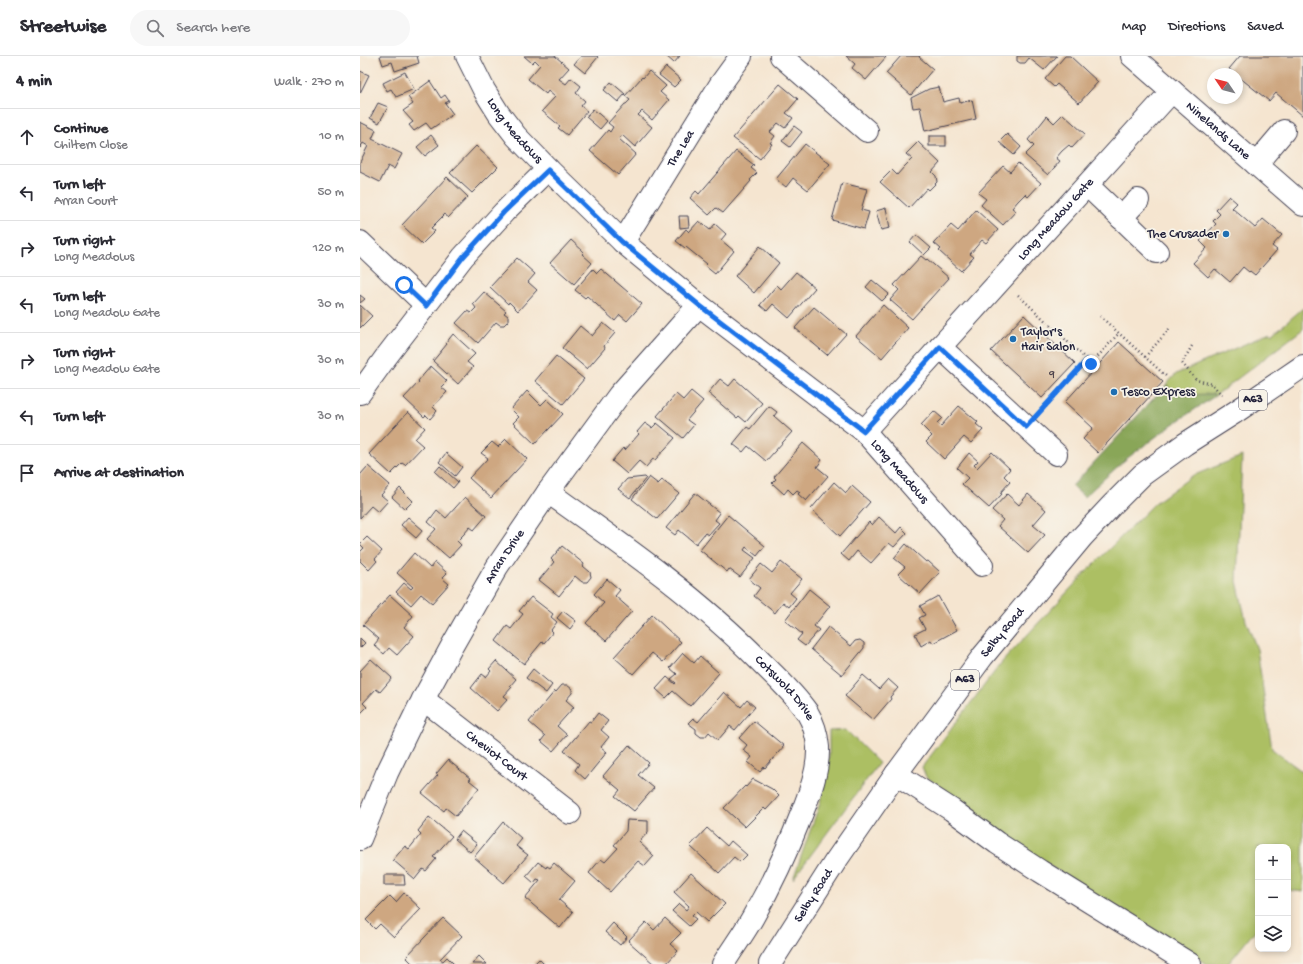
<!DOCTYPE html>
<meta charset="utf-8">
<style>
body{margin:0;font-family:"Gochi Hand",sans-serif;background:#f7f7f7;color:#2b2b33}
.controls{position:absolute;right:12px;bottom:12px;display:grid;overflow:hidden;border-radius:8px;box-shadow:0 2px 6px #0003}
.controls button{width:36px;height:36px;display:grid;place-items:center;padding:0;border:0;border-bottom:1px solid #e1e1e2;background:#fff;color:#2b2b33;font:20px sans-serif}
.compass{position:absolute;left:847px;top:12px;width:36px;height:36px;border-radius:50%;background:#fff;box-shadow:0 2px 6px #0003;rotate:305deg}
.stop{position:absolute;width:12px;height:12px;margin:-9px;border:3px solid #1a73e8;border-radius:50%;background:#fff}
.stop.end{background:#1a73e8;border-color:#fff;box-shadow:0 1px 4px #0008}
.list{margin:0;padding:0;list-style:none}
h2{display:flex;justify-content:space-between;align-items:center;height:52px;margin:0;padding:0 16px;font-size:17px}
h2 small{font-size:13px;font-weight:400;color:#7c7c81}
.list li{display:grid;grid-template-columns:26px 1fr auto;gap:12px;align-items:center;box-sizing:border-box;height:56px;padding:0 16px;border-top:1px solid #e1e1e2}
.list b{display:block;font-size:15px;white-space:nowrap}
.list p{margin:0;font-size:13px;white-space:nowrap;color:#7c7c81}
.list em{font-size:13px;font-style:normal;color:#7c7c81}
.icon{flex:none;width:22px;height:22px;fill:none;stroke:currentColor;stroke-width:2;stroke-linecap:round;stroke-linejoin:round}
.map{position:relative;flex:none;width:943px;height:908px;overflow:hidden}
header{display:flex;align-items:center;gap:24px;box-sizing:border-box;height:56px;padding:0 20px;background:#fff;border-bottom:1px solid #e1e1e2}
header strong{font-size:19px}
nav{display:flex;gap:22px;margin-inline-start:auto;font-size:14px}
.search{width:280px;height:36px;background:#f7f7f7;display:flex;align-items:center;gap:10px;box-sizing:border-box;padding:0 14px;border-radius:22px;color:#7c7c81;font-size:15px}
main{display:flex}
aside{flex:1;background:#fff}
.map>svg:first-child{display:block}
</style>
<header>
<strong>Streetwise</strong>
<div class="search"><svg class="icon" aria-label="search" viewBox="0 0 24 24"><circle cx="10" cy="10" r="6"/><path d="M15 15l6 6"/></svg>Search here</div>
<nav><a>Map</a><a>Directions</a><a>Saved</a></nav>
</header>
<main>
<aside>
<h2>4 min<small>Walk · 270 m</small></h2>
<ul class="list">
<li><svg class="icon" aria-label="ahead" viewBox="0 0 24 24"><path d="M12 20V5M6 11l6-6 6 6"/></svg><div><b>Continue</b><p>Chiltern Close</p></div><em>10 m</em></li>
<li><svg class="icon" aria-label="left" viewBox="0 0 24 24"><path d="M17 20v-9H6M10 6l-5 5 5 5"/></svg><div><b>Turn left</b><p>Arran Court</p></div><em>50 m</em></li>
<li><svg class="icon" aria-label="right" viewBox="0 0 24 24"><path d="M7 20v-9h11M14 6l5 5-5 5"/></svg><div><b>Turn right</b><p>Long Meadows</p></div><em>120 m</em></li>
<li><svg class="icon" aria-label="left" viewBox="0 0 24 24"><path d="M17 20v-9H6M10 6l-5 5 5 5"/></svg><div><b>Turn left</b><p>Long Meadow Gate</p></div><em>30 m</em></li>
<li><svg class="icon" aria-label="right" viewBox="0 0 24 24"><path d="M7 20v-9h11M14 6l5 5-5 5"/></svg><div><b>Turn right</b><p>Long Meadow Gate</p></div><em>30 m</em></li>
<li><svg class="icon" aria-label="left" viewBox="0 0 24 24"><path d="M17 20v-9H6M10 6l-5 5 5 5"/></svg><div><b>Turn left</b></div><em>30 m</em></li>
<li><svg class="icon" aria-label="arrive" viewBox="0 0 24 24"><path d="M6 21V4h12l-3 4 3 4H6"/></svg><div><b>Arrive at destination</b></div></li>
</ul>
</aside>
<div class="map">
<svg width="943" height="908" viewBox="0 0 943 908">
<rect width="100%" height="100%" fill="#f7f3e8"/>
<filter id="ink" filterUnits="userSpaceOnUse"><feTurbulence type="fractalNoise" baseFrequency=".025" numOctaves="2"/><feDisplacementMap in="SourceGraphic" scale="8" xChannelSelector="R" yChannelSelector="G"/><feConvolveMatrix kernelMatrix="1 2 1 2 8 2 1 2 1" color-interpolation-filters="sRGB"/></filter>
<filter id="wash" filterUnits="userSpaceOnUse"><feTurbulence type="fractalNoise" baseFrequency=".012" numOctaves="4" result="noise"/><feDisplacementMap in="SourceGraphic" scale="16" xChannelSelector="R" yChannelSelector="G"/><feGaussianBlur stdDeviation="0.9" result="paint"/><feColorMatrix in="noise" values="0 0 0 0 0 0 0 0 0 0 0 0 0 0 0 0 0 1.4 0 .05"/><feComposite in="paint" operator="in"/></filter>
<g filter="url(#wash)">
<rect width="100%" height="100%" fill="#f5e5d0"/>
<!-- green -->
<g fill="#acbf63" stroke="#67704f">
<polygon points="943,252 943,273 855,340 854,338 818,339 806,329 816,318 910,277 912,279"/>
<polygon points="882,400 877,525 886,565 897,593 912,693 943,716 943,836 928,834 928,791 898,791 898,871 868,908 846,908 775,861 736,840 631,772 604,747 566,721 562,711 642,606 727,515 795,447 832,420"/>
<polygon points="486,674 519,707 433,823 460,747 469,701 469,675"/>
</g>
<!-- forest -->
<polygon fill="#89a659" stroke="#56644a" points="806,329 818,339 854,338 855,340 813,368 765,404 724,441 712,430"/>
<g id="blocks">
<!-- building -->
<g fill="#cea781">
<polygon points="20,0 57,0 59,7 35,15 32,6 23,9"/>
<polygon points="164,0 195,0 209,12 199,23 206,28 211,22 221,30 216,37 225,45 221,50 227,55 207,79 198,72 200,70 182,55 195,41 188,35 186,38 168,23 180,9 175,4 172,7"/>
<polygon points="221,0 237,0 238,1 225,17 214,8"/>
<polygon points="306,0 320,0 314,7"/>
<polygon points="486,0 524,0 526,1 506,24 492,12 495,8"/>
<polygon points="541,0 560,0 559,1 573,13 551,39 526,17"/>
<polygon points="657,0 697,0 684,14 669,2 665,7 660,7 657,5"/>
<polygon points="705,0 710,0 738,26 719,47 697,28 694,31 685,23"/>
<polygon points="880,0 943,0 943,60 916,37 909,45 869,13"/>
<polygon points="306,11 321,24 314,31 299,19"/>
<polygon points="0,15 9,19 0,37"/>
<polygon points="289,15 306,30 300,36 309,44 292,64 282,55 278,59 292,71 275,91 262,79 259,83 276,98 258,119 230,95 248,74 250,76 253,71 248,67 265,48 266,48 270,44 265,40 282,21 283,22"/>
<polygon points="45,16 54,33 36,41 31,33 27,35 23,27"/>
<polygon points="70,25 81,42 85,39 89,45 85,47 93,58 71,73 66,67 54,75 49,69 53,66 43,55 53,48 48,41"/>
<polygon points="251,26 265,38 258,46 244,34"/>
<polygon points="420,28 438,43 426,57 433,62 425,72 418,67 410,76 415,80 410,87 412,88 400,103 373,82"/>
<polygon points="579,31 583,46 599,42 600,47 612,44 616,63 565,75 560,51 553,52 551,42 569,33"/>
<polygon points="18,47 28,51 19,67 10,62"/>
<polygon points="233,53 247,65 240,73 226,61"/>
<polygon points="703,58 725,78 712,92 709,89 702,95 696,102 700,105 688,119 665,99 674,90 668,84 687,60 694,67"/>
<polygon points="0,66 16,74 12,83 42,98 34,113 28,110 20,126 0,116 0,106 8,90 3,87 0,92"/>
<polygon points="434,70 442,76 430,91 422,85"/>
<polygon points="647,78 661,91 654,99 639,86"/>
<polygon points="71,79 79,89 65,100 57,91"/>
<rect x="569" y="80" width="17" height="10"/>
<polygon points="558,86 580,107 572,116 576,120 577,126 569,134 567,132 549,152 520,126 532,114 537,119 544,111 552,103 546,98"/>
<polygon points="445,88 470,108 448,134 433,122 426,131 416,123"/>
<polygon points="116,90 138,111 112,137 90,117"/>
<polygon points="376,95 394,109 391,112 397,117 390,124 391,125 363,157 356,152 349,159 330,142 336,135 339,138"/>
<polygon points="658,107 681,127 668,141 665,138 658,145 652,152 656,155 643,169 621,149 626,143 618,137 643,110 650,116"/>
<polygon points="87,121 108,141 88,162 85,158 71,172 75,175 62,188 42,169"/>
<polygon points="482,127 507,133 501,154 509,156 504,173 472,164"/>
<polygon points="869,140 877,147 872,152 895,172 903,163 922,179 912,190 917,194 895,219 890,215 889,216 883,211 870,226 855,213 848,221 833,207 847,192 840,185 856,168 853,165 860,158 856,154"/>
<polygon points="526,152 530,172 521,174 516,155"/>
<polygon points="616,154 638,174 626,187 622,184 610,198 614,201 601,215 579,195 581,193 574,187 591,169 598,175"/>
<polygon points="319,160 328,160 329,171 320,172"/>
<polygon points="339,165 350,174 355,168 366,178 361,184 374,195 355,218 345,210 347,208 326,191 325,192 316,185 326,173 329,176"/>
<polygon points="556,179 571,192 564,199 550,186"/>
<polygon points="211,184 224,196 222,198 232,207 214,228 190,207"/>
<polygon points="400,190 419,207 394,237 375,220"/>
<polygon points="561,200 566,204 567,203 589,222 552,263 530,244 539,234 534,229"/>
<polygon points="157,202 175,218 168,226 177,234 158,255 149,246 148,248 130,231"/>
<polygon points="233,213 237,217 241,213 282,248 267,265 260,259 255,265 227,240 225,242 215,234"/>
<polygon points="436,216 455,232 429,262 413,248 407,255 400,249 417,229 421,233"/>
<polygon points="512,224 529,238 522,245 506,231"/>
<polygon points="124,236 146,255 144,257 148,260 148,265 144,269 140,269 136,266 118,287 96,267 107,255 111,257 116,252 113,248"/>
<polygon points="0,239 5,243 0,247"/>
<polygon points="0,249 12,260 0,272"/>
<polygon points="523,249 548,272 522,302 496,280"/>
<polygon points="454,251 486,278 467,299 435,272"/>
<polygon points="664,259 715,307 682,342 631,295"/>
<polygon points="243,267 255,277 244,290 245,292 227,313 202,292 220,270 232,280"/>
<polygon points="93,278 115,298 107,306 113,311 98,328 73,305 87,288 86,287"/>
<polygon points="759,286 803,326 738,397 723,383 733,372 705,346"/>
<polygon points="196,300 224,323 203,348 175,325"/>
<polygon points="71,310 87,325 81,331 87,336 73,351 77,355 70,363 66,359 64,361 44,342 59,326 58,325"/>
<polygon points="360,323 369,330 375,323 402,347 386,366 379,360 377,362 348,337"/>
<polygon points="167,335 181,349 187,343 203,358 175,388 153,367 159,361 151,353"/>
<polygon points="331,335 343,345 327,364 334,369 323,382 297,360 316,338 323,344"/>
<polygon points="409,350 417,356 414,360 432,376 406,405 388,390 383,396 373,388 387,371 390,373"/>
<polygon points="599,350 618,366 616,368 623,374 611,387 604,381 584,403 566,386 572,380 561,369 574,355 582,362 577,367 581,370"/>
<polygon points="48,356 65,372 55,383 63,390 45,409 42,407 31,418 9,398"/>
<polygon points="285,367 292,372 297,367 315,382 295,404 293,403 286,411 279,405 267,418 252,405 263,392 265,394 279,378 277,376"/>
<polygon points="146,383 167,403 131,442 109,422 128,402 121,397 132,386 138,391"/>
<polygon points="443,387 462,404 457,411 468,420 446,445 438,438 440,436 437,434 433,438 428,433 424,438 412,427 416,423 414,421"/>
<polygon points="632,396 650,413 644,420 650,426 640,437 642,438 629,452 602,428 608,422 597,412 609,397 618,405 614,409 617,412"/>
<polygon points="86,397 102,411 95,420 79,406"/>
<polygon points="8,410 30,429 21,439 28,445 18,456 11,450 0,462 0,419"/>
<polygon points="80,410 98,426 93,432 75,416"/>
<polygon points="285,421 286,422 270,442 258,433 267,423"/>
<polygon points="289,421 298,428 302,424 319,437 297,463 272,443"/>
<polygon points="474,426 486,437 492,430 510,446 480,480 451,453"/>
<polygon points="40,432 53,445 45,453 32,441"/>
<polygon points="335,437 360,457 355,464 359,467 348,479 345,477 336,488 319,474 315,479 306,472"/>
<polygon points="647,438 659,449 668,438 686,454 673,469 685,479 668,497 638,470 643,464 632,454"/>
<polygon points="105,441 126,460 114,474 110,471 104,478 97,485 101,489 89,502 67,483 76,473 68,466 77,454 86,462"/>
<polygon points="368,459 405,490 397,500 386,491 384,494 395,502 380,521 369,513 367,516 340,494"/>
<polygon points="48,461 63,474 56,482 41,469"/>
<polygon points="519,461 536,477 541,471 547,477 534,491 529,487 511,507 497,495 489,505 481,498 509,466 512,469"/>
<polygon points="7,481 22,495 15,503 17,505 9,514 0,505 0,496 4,492 0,488"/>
<polygon points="546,488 566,506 568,505 580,516 560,538 538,518 545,511 534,502"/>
<polygon points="202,490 224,508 223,510 230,516 231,521 227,526 222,526 215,520 199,540 179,524 194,506 191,503"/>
<polygon points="54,497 70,512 75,506 87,517 82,522 89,528 72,547 61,538 51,549 36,536 44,527 51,533 53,531 37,517"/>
<polygon points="421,506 442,523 430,537 436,542 429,551 423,546 415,557 394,540 400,532 389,523 401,508 412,517"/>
<polygon points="247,523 260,534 255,540 272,555 246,585 226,567 244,547 234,538"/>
<polygon points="449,533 470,550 454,570 459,574 445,590 437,584 442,578 425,564"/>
<polygon points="30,539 53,560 44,571 54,580 37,599 29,592 24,598 14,589 19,583 3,569"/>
<polygon points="578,540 597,574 573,587 571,584 561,590 555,578 565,573 559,562 565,559 560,550"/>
<polygon points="171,541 193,558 191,561 197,566 191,574 193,576 184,587 182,586 164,608 136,585 147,570 151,573 163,558 159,555"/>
<polygon points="203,555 216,565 210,573 197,562"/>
<polygon points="292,559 321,586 303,606 292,597 273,618 254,601"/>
<polygon points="468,571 491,590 495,585 500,584 504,587 504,592 482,619 451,593"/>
<polygon points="0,582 5,587 0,592"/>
<polygon points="323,597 334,607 340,600 359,617 330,650 313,635 306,642 296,633 307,621 315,628 316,627 311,623 317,618 310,612"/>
<polygon points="11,603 32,622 20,636 16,633 3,647 7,651 0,658 0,615"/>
<polygon points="136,605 156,623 150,630 152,631 144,640 148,643 137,655 111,632 122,618 126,621 131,615 129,613"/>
<polygon points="173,613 192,629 186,637 166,622"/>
<polygon points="503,619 519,633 528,623 538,632 530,641 531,643 513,664 485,640"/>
<polygon points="202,629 207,629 212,633 212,637 206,644 214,651 197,670 207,679 193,695 181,685 185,680 169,666 195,635 196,636"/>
<polygon points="364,636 381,651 387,644 395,651 375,674 370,670 358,684 349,676 345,681 341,681 336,677 336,673 328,667 333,662 338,666"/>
<polygon points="238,657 248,665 241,674 249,681 241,691 247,696 225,723 215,714 219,708 204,695 229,665 231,666"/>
<polygon points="394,665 424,690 405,712 404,711 400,716 388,706 392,701 383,694 387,689 379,682"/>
<polygon points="269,689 289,707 278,719 294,732 274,755 255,740 260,734 243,720"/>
<polygon points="88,704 111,723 109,724 119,732 96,760 86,752 84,755 62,737 78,719 76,718"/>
<polygon points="393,723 412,733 419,740 406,754 404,752 385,771 364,752 385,730 386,731"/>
<polygon points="69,761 92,780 73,801 76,803 66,815 63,813 55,823 33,804 45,790 49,793 61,778 58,775"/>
<polygon points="267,764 288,765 288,776 279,786 294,800 285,810 278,805 250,836 229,817 241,803 245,806 258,792 254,789 266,775"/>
<polygon points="143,766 162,783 156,790 168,799 144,827 114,801"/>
<polygon points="347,772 367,790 371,785 387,799 380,806 374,801 359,817 330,790"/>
<polygon points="101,775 117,788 110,796 95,783"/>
<polygon points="178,806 186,812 187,810 190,812 194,807 215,825 199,844 213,856 200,872 165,842 180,824 177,823 174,827 166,820"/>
<polygon points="331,817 365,848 347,866 336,856 332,860 336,863 329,870 312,855 319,848 326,854 329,850 314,836"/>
<polygon points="24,819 44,819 45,829 24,829"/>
<polygon points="44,837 61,853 34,881 20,868 15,873 6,864 30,840 36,846"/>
<polygon points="83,862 102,880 80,903 83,905 87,901 94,908 53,908 46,901"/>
<polygon points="305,862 321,877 310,888 318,895 306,908 294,908 268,885 286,866 294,874"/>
<polygon points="253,867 267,881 260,889 245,876"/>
<polygon points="119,900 127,908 112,908"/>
<polygon points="179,903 184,908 174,908"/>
</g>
</g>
</g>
<g filter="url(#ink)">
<use href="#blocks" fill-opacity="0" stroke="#423f51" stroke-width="1"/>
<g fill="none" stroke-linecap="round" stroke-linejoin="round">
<defs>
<g id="minor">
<path id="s1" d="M107,0L124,34L139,58L156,80L188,113L263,186L339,249L504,375L622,509"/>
<polyline points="421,0 507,75"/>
<path id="s2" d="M772,0L943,149"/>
<polyline points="896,108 924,75"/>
<polyline points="727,129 797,196"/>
<polyline points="761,162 778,144"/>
<polyline points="0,186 66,249"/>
<path id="s3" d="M263,186L360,29L381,0"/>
<polyline points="580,291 696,398"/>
<polyline points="0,337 26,301 103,201 144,156 188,113"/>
<path id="s4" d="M504,375L812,35"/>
<path id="s5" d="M188,436C261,488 335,539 399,604C415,620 433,636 447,656C453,666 457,679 458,691C459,713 450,737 442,757C428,793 412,828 393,861C384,877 373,892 363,908"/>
<path id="s6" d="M63,643L210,757"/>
<polyline points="536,718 592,754 637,787 680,815 830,908"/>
<path id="s7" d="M0,783L27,717L58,653L92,590L137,511L188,436L259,339L339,249"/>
</g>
<g id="highway">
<path id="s8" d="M410,908L475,806L536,718L623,600L722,481L752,449L782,419L825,388L877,355L943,310"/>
</g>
</defs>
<!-- minor casing -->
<use href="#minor" stroke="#423f51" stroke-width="24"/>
<!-- highway casing -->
<use href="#highway" stroke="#423f51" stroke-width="24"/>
<!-- path -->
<g stroke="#423f51" stroke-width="2.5" stroke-dasharray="1 3" stroke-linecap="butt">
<polyline points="658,239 727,304 682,354"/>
<polyline points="740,260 807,321"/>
<polyline points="832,290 822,307 836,324 852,328 862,339"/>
<polyline points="785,301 810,272"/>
<polyline points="727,304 731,308 759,277"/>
</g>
<!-- minor -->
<use href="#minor" stroke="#fff" stroke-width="22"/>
<!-- highway -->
<use href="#highway" stroke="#fff" stroke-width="22"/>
</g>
</g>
<g fill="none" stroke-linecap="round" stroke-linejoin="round" filter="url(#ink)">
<!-- route -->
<polyline stroke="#1a73e8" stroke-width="5" points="44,229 66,250 103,201 144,156 188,114 262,186 339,249 504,375 580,291 666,371 727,304 731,308"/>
</g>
<!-- markers -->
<g fill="#1f6fb2" stroke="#f7f3e8" stroke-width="1.5">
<circle cx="866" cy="178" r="4"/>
<circle cx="653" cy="283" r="4"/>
<circle cx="754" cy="336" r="4"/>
</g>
<g text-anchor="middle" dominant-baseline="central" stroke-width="3.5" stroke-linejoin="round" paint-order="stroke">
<!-- number labels -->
<g font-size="11" fill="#4d434c">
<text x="692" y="319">9</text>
</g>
<!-- shield labels -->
<g fill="#f7f3e8" stroke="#62616f" stroke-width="1">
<rect x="879" y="334" width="28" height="20" rx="3"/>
<rect x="591" y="614" width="28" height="20" rx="3"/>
</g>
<g font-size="12" font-weight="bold" fill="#22223b">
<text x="893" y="344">A63</text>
<text x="605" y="624">A63</text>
</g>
<!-- street labels -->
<g font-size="13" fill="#22223b" stroke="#f7f3e8">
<text stroke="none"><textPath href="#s1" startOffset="89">Long Meadows</textPath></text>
<text stroke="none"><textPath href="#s2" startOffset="114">Ninelands Lane</textPath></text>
<text stroke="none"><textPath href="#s3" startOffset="110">The Lea</textPath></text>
<text stroke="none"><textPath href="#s4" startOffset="286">Long Meadow Gate</textPath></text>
<text stroke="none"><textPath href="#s1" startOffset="605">Long Meadows</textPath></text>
<text stroke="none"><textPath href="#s7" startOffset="318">Arran Drive</textPath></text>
<text stroke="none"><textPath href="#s8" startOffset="405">Selby Road</textPath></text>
<text stroke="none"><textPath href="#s5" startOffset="308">Cotswold Drive</textPath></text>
<text stroke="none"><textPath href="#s6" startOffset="93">Cheviot Court</textPath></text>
<text stroke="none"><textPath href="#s8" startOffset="81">Selby Road</textPath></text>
</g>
<!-- poi labels -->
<g font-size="13" fill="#22223b" stroke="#f7f3e8" text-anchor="start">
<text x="858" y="178" text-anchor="end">The Crusader</text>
<text x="661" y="276">Taylor's<tspan x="661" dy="15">Hair Salon</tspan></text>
<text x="762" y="336">Tesco Express</text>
</g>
</g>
</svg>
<div class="controls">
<button>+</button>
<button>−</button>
<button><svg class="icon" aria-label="layers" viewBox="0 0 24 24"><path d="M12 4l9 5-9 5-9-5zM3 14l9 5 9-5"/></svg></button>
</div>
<svg class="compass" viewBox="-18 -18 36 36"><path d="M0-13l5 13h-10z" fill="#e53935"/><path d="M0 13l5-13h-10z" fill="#7c7c81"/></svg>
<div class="stop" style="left:44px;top:229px"></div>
<div class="stop end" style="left:731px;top:308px"></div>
</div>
</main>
